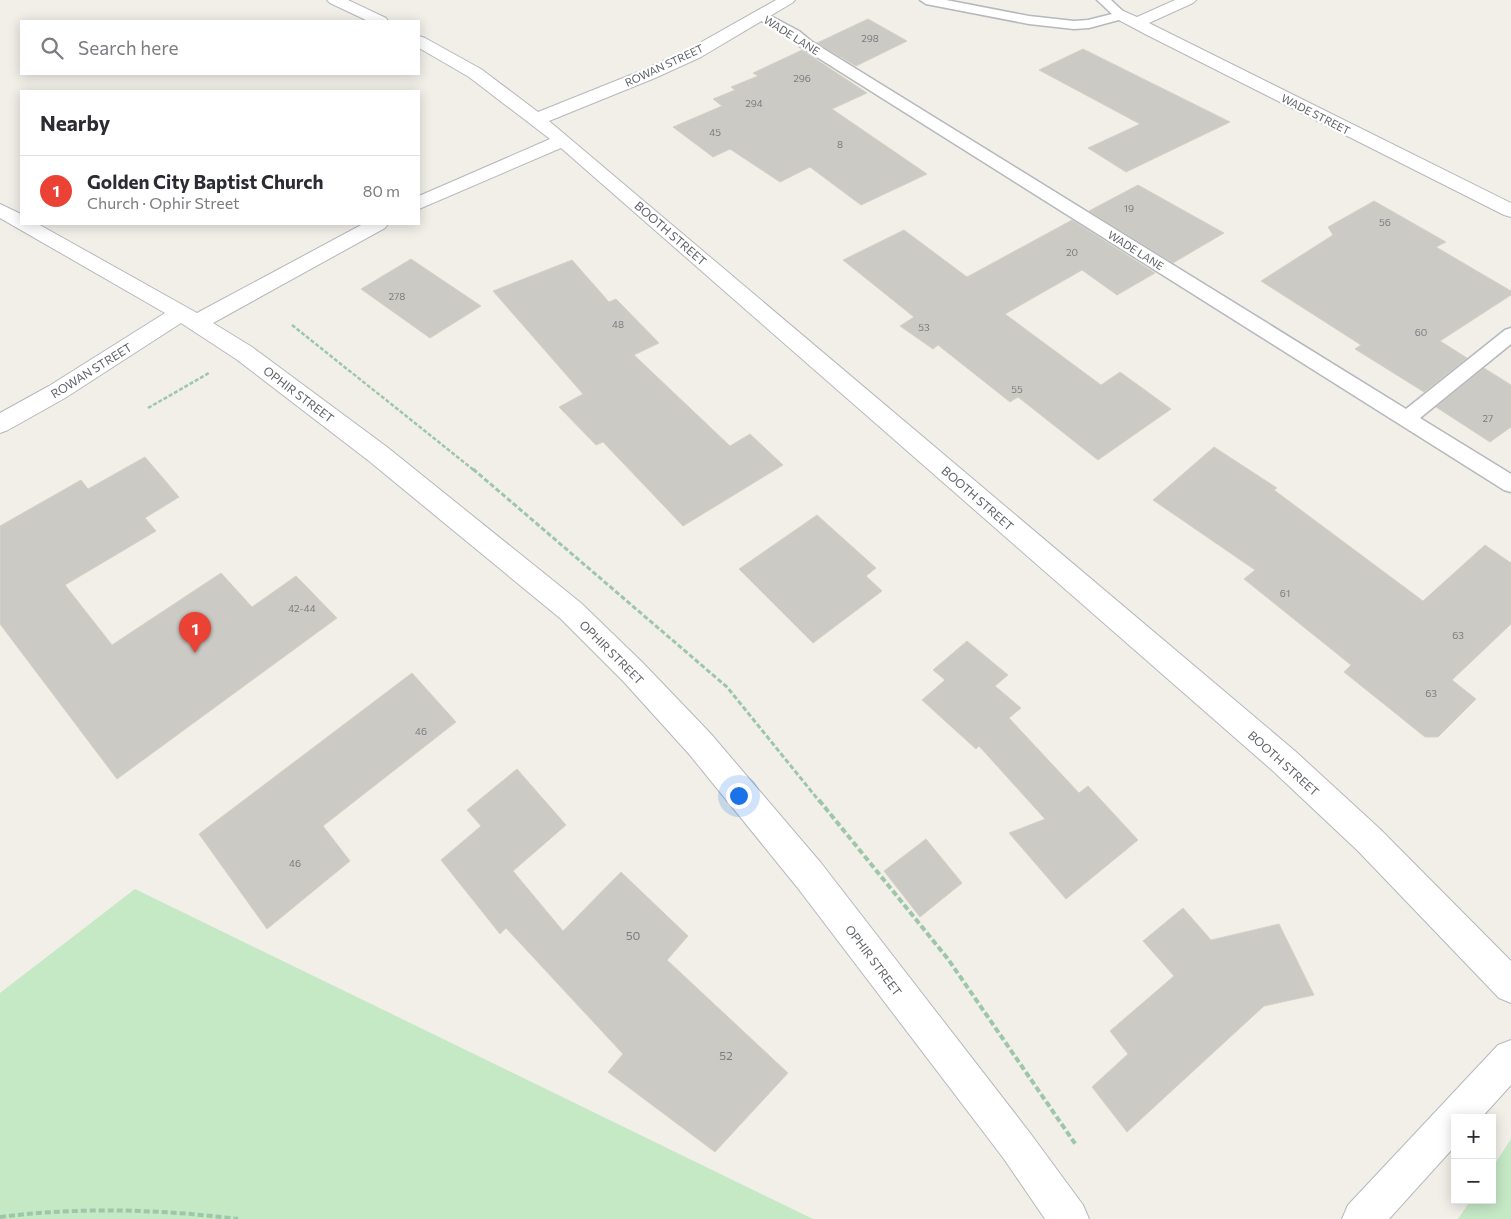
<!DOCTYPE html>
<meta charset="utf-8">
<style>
body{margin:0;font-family:Commissioner,sans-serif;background:#f2f2f3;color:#2b2b33}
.controls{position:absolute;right:15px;bottom:15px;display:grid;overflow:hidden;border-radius:0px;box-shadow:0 2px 12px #0003}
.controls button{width:45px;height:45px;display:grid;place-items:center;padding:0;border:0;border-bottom:1px solid #e1e1e2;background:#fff;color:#2b2b33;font:25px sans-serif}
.you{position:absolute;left:738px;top:795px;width:18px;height:18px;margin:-12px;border:4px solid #fff;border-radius:50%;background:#1a73e8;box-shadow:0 0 0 8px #1a73e833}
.badge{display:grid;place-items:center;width:32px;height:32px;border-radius:50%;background:#ea4335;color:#fff;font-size:16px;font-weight:700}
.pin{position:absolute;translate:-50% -41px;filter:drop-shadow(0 1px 2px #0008)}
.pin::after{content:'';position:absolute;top:26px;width:18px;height:15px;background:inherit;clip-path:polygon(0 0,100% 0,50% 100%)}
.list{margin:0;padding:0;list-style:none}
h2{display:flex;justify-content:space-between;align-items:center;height:65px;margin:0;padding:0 20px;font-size:21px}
h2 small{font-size:16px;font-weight:400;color:#7c7c81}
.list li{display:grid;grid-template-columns:32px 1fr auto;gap:15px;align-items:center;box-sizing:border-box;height:70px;padding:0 20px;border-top:1px solid #e1e1e2}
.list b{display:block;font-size:19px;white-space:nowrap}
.list p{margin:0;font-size:16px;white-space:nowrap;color:#7c7c81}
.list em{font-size:16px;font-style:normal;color:#7c7c81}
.icon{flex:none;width:28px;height:28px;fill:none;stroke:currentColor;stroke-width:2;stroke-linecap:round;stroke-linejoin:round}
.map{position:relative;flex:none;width:1511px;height:1219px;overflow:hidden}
.search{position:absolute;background:#fff;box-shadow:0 2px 12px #0003;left:20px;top:20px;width:400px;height:55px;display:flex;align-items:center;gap:12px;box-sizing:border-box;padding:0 18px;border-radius:0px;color:#7c7c81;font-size:19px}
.panel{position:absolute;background:#fff;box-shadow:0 2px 12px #0003;left:20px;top:90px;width:400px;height:135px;border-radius:0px}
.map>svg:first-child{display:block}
</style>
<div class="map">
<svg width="1511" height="1219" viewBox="0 0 1511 1219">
<rect width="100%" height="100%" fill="#f1efe8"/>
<!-- green -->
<g fill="#c5e8c5">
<polygon points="135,889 813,1219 0,1219 0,993"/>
<polygon points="1511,1139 1511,1219 1458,1219 1471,1200 1492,1200 1492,1168"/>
</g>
<!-- building -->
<g fill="#cccac5" stroke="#d6d1c6">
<polygon points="868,19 907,41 856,66 817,43"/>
<polygon points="1083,49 1230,122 1126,172 1088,148 1140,124 1039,70"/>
<polygon points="802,50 867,93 832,109 927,174 861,205 810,167 780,182 730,149 713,157 673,127 722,106 713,99 735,90 731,87 758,76 753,73"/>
<polygon points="1138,185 1224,233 1173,263 1089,211"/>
<polygon points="1374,201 1446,242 1436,247 1511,291 1511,295 1440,341 1467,358 1424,392 1355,349 1361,345 1261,281 1333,235 1328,227"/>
<polygon points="1072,220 1155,273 1117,295 1082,270 1005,314 1101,385 1120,372 1171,409 1098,460 1018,397 1010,402 938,345 933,349 900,326 914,317 843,260 904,230 967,277"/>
<polygon points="411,259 481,306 430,338 361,289"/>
<polygon points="572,260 609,302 616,299 659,343 634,355 730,446 750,434 783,465 683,526 603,442 596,445 559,407 583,394 493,291"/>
<polygon points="1484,368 1511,385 1511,427 1490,442 1436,407"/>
<polygon points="1214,447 1277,488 1274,490 1423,601 1485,545 1511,563 1511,624 1452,680 1476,699 1438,737 1425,737 1344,672 1351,665 1244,579 1255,570 1153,500"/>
<polygon points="145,457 179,497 145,518 156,531 65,585 112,645 221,573 252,607 296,576 337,618 117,779 0,624 0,526 81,480 88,489"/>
<polygon points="817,515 876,568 866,576 882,591 813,643 739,569"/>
<polygon points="967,641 1008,675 995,686 1021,708 1009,718 1079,793 1088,786 1138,840 1066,899 1009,833 1045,819 979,746 976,749 922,700 945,680 933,670"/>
<polygon points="412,673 456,722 323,826 350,861 267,929 199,834"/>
<polygon points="517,769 566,825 513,871 563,931 621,872 688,936 667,960 788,1073 715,1152 608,1072 623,1054 506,928 500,934 441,860 481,826 467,810"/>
<polygon points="926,839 962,883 920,917 884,871"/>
<polygon points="1183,908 1211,940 1279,924 1314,995 1264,1006 1127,1132 1092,1087 1128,1054 1110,1031 1174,976 1143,941"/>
</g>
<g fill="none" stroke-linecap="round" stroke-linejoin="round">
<defs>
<g id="lane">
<polygon points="920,0 946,0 1029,16 1074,21 1088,20 1112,14 1097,0 1111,0 1127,15 1126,18 1089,28 1074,29 1029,24 926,4"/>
<polygon points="761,11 799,31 811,41 1406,409 1505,330 1511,328 1511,344 1420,418 1511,474 1511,492 1504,490 801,47 789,37 756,18 755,15"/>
</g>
<g id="street">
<polygon points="327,0 348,0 386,18 388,21 368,21 330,3"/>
<polygon points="776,0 795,0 792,3 701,57 655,78 549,121 1295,751 1380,829 1511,961 1511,1003 1499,998 1358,851 1273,771 561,148 419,209 419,196 550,139 469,77 419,48 419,36 425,38 481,69 538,112 643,70 689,49"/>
<polygon points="1175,0 1196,0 1193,3 1149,23 1511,203 1511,217 1504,215 1147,35 1115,18 1113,15 1115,12 1121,10 1137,17"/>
<polygon points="0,204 21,214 21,224 38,224 197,313 363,224 388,224 385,228 213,323 252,347 387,447 581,603 643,663 711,734 821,863 1030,1133 1083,1205 1089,1219 1045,1219 1004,1159 797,887 689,754 623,681 561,619 369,461 236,359 181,323 65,398 8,430 0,433 0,413 49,386 165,313 0,218"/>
<polygon points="1511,1040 1511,1085 1481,1118 1455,1118 1455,1146 1389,1219 1342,1219 1348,1205 1498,1045"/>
</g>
</defs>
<!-- lane casing -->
<use href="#lane" stroke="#b5b8bc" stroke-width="3"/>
<!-- street casing -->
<use href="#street" stroke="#b5b8bc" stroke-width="2"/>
<!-- path-far2 -->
<g stroke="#9cc7a9" stroke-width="2.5" stroke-dasharray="4 2" stroke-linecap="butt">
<polyline points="292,325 475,471"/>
<polyline points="148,408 209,373"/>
</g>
<!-- path-far1 -->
<polyline stroke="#9cc7a9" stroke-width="3" stroke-dasharray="5 2.5" stroke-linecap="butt" points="473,469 727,687 820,802"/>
<!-- path -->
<g stroke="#9cc7a9" stroke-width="4" stroke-dasharray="6 3" stroke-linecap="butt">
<polyline points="819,800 948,959 1076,1145"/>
<path d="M0,1217C80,1207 158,1209 238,1219"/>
</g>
<!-- lane -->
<use href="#lane" fill="#fff" fill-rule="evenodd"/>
<!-- street -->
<use href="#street" fill="#fff" fill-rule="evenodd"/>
</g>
<g text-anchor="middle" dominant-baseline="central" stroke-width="4.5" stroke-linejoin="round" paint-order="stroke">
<!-- number labels -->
<g font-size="10" fill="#7a7d7f">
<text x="870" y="38">298</text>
<text x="802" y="78">296</text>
<text x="754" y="103">294</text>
<text x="715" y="132">45</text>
<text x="840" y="144">8</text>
<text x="1129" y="208">19</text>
<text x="1385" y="222">56</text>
<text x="1072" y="252">20</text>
<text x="397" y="296">278</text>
<text x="618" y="324">48</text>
<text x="924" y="327">53</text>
<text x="1421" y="332">60</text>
<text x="1017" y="389">55</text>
<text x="1488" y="418">27</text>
<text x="1285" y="593">61</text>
<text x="302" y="608">42-44</text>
<text x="1458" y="635">63</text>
<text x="1431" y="693">63</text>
<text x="421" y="731">46</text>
<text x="295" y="863">46</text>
</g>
<!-- far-street labels -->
<g font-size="11" fill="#5f6368" stroke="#fff">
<text transform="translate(792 35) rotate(32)">WADE LANE</text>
<text transform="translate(664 65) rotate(-25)">ROWAN STREET</text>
<text transform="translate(1316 114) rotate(27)">WADE STREET</text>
<text transform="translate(1136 250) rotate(32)">WADE LANE</text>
</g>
<!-- street labels -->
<g font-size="12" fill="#5f6368" stroke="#fff">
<text transform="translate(671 233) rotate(41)">BOOTH STREET</text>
<text transform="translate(91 370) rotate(-32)">ROWAN STREET</text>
<text transform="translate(299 394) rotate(37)">OPHIR STREET</text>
<text transform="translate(978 498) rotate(41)">BOOTH STREET</text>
<text transform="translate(612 652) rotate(45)">OPHIR STREET</text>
<text transform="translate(1284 763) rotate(42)">BOOTH STREET</text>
<text transform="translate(874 960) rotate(53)">OPHIR STREET</text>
</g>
<!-- near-number labels -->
<g font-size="12" fill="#7a7d7f">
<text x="633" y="935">50</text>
<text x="726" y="1055">52</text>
</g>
</g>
</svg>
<div class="controls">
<button>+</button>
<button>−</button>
</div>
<div class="you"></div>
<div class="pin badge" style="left:195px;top:653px">1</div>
<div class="search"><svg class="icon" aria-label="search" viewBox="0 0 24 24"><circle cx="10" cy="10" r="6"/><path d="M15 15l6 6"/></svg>Search here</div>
<section class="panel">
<h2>Nearby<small></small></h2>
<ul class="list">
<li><span class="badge">1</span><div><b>Golden City Baptist Church</b><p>Church · Ophir Street</p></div><em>80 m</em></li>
</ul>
</section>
</div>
